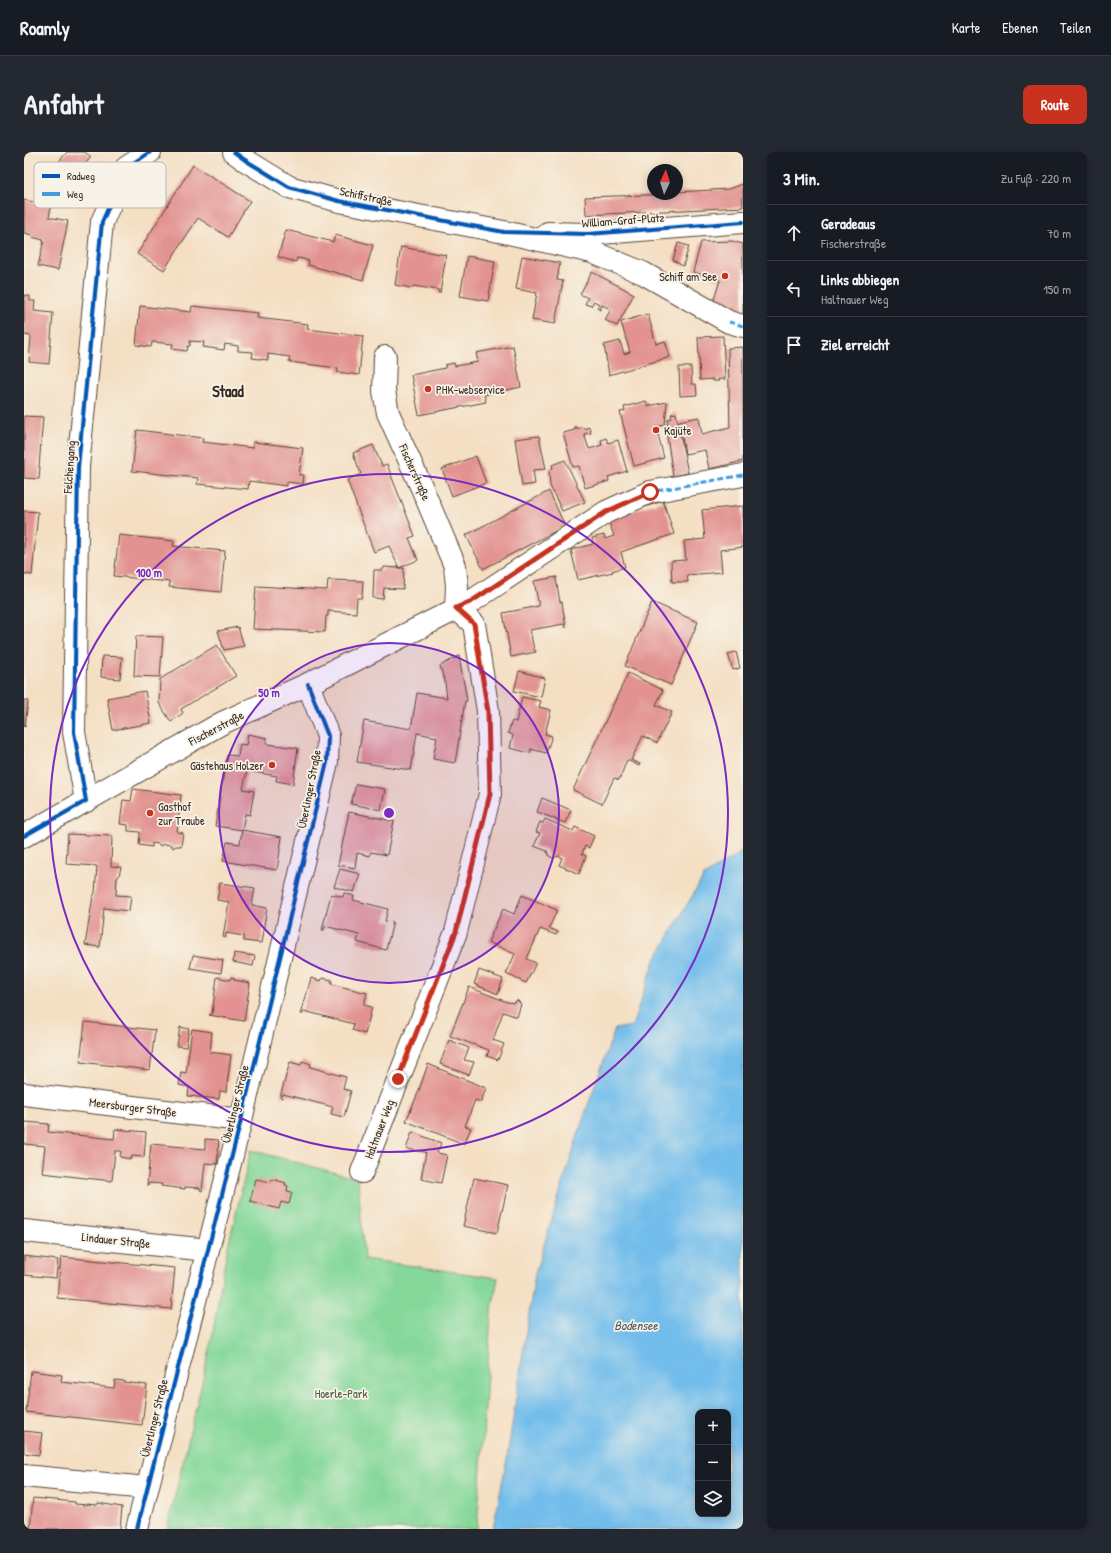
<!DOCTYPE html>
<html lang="de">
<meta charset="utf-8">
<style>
body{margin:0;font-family:"Patrick Hand",sans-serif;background:#242831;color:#f1f3f6}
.controls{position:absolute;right:12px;bottom:12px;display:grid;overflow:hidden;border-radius:8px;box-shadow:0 2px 10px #0003}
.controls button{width:36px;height:36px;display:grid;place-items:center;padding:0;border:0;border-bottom:1px solid #363941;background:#171b24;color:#f1f3f6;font:20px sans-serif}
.compass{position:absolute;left:623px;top:12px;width:36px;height:36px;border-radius:50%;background:#171b24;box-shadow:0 2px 10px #0003;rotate:4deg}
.stop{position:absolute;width:12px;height:12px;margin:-9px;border:3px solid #c8321e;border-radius:50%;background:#fff}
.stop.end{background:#c8321e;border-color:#fff;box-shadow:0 1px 4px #0008}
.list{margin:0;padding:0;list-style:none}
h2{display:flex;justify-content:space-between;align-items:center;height:52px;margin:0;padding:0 16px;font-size:17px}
h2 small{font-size:13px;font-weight:400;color:#9ea1a6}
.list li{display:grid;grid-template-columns:26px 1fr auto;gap:12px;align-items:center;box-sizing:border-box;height:56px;padding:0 16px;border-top:1px solid #363941}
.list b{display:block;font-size:15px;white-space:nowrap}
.list p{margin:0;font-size:13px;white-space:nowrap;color:#9ea1a6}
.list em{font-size:13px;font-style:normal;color:#9ea1a6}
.icon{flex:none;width:22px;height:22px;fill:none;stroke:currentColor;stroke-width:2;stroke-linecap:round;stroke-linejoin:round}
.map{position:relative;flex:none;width:719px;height:1377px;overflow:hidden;border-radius:8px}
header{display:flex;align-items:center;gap:24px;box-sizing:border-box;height:56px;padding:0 20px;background:#171b24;border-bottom:1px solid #363941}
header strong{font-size:19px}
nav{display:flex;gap:22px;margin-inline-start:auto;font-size:14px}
.intro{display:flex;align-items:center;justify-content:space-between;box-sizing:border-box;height:96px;padding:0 24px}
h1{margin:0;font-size:28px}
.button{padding:10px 18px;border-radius:8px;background:#c8321e;color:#fff;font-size:14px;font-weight:700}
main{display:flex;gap:24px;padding:0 24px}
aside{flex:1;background:#171b24;border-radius:8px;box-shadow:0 2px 10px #0003}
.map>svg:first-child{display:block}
</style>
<header>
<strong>Roamly</strong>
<nav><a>Karte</a><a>Ebenen</a><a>Teilen</a></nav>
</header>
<div class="intro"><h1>Anfahrt</h1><a class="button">Route</a></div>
<main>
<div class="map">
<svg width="719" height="1377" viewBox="0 0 719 1377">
<rect width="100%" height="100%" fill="#f7f3e8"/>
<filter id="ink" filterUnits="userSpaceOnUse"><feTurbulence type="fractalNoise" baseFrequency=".025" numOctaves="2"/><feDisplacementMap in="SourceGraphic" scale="8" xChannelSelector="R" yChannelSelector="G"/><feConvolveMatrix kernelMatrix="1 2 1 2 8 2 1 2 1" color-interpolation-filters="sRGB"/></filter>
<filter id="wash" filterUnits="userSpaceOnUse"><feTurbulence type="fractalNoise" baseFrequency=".012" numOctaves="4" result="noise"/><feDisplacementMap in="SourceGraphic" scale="16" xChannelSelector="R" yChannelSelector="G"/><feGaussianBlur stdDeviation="0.9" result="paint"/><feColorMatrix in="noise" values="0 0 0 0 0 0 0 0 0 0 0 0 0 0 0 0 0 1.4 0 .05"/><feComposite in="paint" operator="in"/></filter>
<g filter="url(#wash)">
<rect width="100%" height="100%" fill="#f4dfc3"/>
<!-- green -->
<polygon fill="#85d89a" stroke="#60815c" points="227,998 334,1027 340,1107 474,1126 467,1162 453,1377 143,1377 186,1197 202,1103"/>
<!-- water -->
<path fill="#72bdeb" stroke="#567484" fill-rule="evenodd" d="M719,699V1377H469L483,1306L511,1122L556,976L591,877L608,874L631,808L680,724ZM674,1260H704V1362H674Z"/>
<g id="blocks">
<!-- building -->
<g fill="#e29391">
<polygon points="43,0 61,0 67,5 49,27 32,13"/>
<polygon points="169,13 226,49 204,85 174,66 140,118 113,102"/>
<polygon points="719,32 719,55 562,63 561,45 653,42 653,40 705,37"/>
<polygon points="15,47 23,49 22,53 27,54 25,65 44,69 34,118 14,114 20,88 7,85 8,83 0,81 0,48 14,51"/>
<polygon points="262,78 309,90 311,83 349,93 339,128 284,113 285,109 279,107 273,106 272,110 254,105"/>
<polygon points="708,89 719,92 719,164 688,154 696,128 669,120 677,90"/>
<polygon points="654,91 665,94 659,114 649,108"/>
<polygon points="377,95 422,103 416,141 414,141 415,138 389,134 388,137 387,136 371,133"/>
<polygon points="443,104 471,109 464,149 436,144"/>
<polygon points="498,104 536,111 533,128 539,129 531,172 508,168 513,141 492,137"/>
<polygon points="568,120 610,142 593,174 581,168 587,157 578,153 576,158 573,156 575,152 570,149 567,154 561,152 564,146 556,142"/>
<polygon points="0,143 6,144 6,149 11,149 10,159 29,161 25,212 5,210 7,184 0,183"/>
<polygon points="116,154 167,160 168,154 234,161 233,166 284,172 283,177 339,184 335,223 313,220 314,216 265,210 266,205 244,202 244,208 228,206 229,200 214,199 214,194 201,192 200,198 179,195 180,190 166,189 166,194 164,194 163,199 148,197 149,192 128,190 127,195 112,193"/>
<polygon points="624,162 632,192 641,189 646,205 585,223 580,193 596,189 600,202 606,200 597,170"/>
<polygon points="699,184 701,227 694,227 695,229 689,229 689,227 676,228 674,185"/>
<polygon points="489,194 497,235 460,243 462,250 395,263 387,223 421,216 421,213 430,211 431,214 454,210 452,201"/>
<polygon points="719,195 719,309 685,317 681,298 661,302 655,269 675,265 678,282 706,275 704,196"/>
<polygon points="655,215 667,215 668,232 672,232 673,243 656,244"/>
<polygon points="622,249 624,254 643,250 641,273 632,275 640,306 610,314 596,260 601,259 600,255"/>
<polygon points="652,261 664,321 649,324 643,284 644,267 648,266 647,262"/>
<polygon points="0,264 19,265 15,315 16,315 15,327 0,326"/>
<polygon points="550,275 553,275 553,277 559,275 560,277 565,275 567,281 560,282 565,297 578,293 577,288 582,286 584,291 594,288 603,319 584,325 585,329 561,336 555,314 549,315 539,281 551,278"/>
<polygon points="113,278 179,286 178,290 229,296 229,290 279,296 275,323 280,323 279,332 263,330 263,334 225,329 224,337 173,332 174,326 108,319"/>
<polygon points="515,284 522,317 509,318 511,332 498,334 491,287"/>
<polygon points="349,293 358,314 363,312 370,331 391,384 385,386 394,408 375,416 380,416 379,437 360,436 359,447 349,446 350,418 359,418 360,415 375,416 365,394 350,400 323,328 337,322 329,301"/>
<polygon points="452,304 462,331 428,344 418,317"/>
<polygon points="541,308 561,350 538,359 526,334 525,318 529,316 528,313"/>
<polygon points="525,339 541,374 459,417 442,383"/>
<polygon points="639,349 650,382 597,400 601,415 588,419 589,420 554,428 547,398 569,392 568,386 580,383 581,387 590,384 584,367"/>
<polygon points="719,354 719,395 696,398 698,420 663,423 664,430 648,430 647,409 662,408 660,389 681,387 678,358"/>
<polygon points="0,359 14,360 8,423 0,422"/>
<polygon points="95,383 150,389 149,394 201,399 197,440 145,435 146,430 90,424"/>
<polygon points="533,425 532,427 536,450 538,450 542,476 540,472 506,478 510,498 511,498 512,500 487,505 479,461 515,454 510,429"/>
<polygon points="304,428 339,429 338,446 333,446 332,461 304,459 304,464 302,464 301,480 229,477 232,434 303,438"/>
<polygon points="628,450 674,470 647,533 601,514"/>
<polygon points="214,475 220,494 200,498 194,479"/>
<polygon points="112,484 139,485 136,525 110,524"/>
<polygon points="193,493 212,524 157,557 159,561 147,570 135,551 136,527"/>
<polygon points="712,500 716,516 709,518 704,502"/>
<polygon points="78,504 98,505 96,527 77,525"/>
<polygon points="435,504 443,549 441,549 431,611 409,607 413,585 393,581 387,618 333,610 340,569 387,577 393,541 423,546 421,530 416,514"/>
<polygon points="495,519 521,526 517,545 490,539"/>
<polygon points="604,521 639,538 632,553 648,560 633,591 619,584 607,608 616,612 615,614 603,608 595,628 590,626 578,652 549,638"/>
<polygon points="121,539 127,571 89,578 83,546"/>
<polygon points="498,545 517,549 515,555 527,558 521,582 528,584 522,601 507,597 506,601 486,596 489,583 484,581 488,569 492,570"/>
<polygon points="0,548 4,549 1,575 0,574"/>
<polygon points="224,582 243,586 242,592 274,596 269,632 252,629 253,624 223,619 219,637 230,639 226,663 221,662 218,678 191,674 203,603 214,604 216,592 222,593"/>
<polygon points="332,632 361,637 357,658 327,652"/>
<polygon points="109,637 157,643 153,680 159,681 157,694 152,694 149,696 147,693 140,692 136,694 135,692 128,691 128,695 115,693 116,680 104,679 104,673 96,672 99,648 107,649"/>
<polygon points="518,646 547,658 541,671 513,660"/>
<polygon points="325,660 370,669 363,703 347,700 346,704 333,701 331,716 314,713"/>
<polygon points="521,667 549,679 551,675 570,684 565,696 561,694 558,702 562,704 555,722 535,713 538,706 535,704 529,706 525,704 523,699 510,694 516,681 512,680 516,670 519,671"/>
<polygon points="218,678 258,685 253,718 199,709 203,690 216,692"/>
<polygon points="44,682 88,684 87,714 97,715 95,724 93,726 92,743 107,744 105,759 80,756 76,795 61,793 69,744 71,741 73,714 42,712"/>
<polygon points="316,717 336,722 330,740 310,735"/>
<polygon points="196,731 231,736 228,753 243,756 237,791 220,789 220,784 202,781 201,786 199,785 205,750 193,748"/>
<polygon points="320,741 330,744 329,748 364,757 361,769 369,770 362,798 333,790 335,783 301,774 300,778 298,778 307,742 319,745"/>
<polygon points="498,743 533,758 525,776 534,780 532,783 516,777 503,807 512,811 502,831 482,822 491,802 464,790 479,757 490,762"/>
<polygon points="210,801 231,804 229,814 209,810"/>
<polygon points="169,803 199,808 197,821 166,816"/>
<polygon points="455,818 479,827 474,842 450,832"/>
<polygon points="193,825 206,828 207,825 210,826 210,828 226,831 220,869 185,863 188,862"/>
<polygon points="287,826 297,829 298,826 308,828 307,832 343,841 340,853 348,855 341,882 328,878 330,872 280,859 279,862 277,862"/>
<polygon points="445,835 483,850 490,851 493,848 497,852 493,865 479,860 469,888 480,892 474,908 463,904 465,898 426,884"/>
<polygon points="61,870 131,878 126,918 56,910"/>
<polygon points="156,875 165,877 162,895 153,894"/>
<polygon points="168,877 188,880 186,900 207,903 202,940 196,939 195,947 164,944 165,935 155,933 157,920 162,921"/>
<polygon points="425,888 445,896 440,908 450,910 445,923 416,912"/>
<polygon points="278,909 287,912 286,915 322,925 319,937 327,939 320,965 307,962 309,955 259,942 258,946 256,945 266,910 277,913"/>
<polygon points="404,912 462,936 457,950 451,948 441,974 447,976 440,992 382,969 394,941"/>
<polygon points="1,970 25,972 24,980 90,987 91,977 122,980 120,1005 108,1004 107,1007 96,1005 97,999 91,999 88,1029 18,1021 21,994 0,992"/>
<polygon points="388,980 417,991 413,1001 423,1003 417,1031 397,1027 402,1000 382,997"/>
<polygon points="181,987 195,988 193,1012 181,1011 178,1039 176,1038 176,1036 161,1035 161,1037 137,1034 138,1032 125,1031 124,1033 123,1033 127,992 181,997"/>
<polygon points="450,1026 484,1033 473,1081 439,1074"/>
<polygon points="232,1027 247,1030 248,1027 262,1031 261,1033 264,1034 263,1039 268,1040 265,1052 257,1050 255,1057 226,1049"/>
<polygon points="0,1104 34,1108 32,1126 0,1123"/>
<polygon points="37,1105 151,1116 147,1157 33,1146"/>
<polygon points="7,1219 38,1223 37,1230 90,1236 91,1228 100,1229 99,1230 123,1233 118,1273 2,1260"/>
<polygon points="0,1279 18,1281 15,1303 0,1301"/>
<polygon points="9,1346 51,1350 51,1352 63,1353 63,1352 73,1353 74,1351 98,1355 96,1377 6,1377"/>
</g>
</g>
</g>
<g filter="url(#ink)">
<use href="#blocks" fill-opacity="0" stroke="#574537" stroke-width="1"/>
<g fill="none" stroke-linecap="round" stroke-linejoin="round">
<defs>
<g id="street">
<polyline points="210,0 221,8 265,35 315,49 480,80 568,100 619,121 705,170 719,174"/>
<polyline points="524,81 564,82 719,70"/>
<polyline points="361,205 360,239 364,261 398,336 431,414 433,434 432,456"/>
<polyline points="62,649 50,580 54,315 78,70 102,16 126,0"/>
<polyline points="0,684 198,571 284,532 448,449 582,360 626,340 719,323"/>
<polyline points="0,942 217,968"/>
<polyline points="338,1020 432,780 466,642 464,559 450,472 432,456"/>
<polyline points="0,1079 184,1098"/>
<polyline points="0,1324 123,1336"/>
<polyline points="113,1377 217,968 303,610 304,584 284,532"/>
</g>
</defs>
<!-- street casing -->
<use href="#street" stroke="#574537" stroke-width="24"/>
<!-- street -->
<use href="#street" stroke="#fff" stroke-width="22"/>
<!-- quiet -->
<g stroke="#3f9ce0" stroke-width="3" stroke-dasharray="6 3" stroke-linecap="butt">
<polyline points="705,170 719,174"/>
<polyline points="432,456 448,449 582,360 626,340 719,323"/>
</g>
<defs>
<g id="cycleway">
<polyline points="210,0 221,8 265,35 315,49 480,80 564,82 719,70"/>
<polyline points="0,684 62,649 50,580 54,315 78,70 102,16 126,0"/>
<polyline points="113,1377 217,968 303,610 304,584 284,532"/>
</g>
</defs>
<!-- cycleway casing -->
<use href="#cycleway" stroke="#f7f3e8" stroke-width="6"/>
<!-- cycleway -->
<use href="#cycleway" stroke="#0057b8" stroke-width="4"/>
</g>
</g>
<g fill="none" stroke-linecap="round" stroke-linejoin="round" filter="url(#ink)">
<!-- route -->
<polyline stroke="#c8321e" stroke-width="5" points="374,927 432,780 466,642 464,560 450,472 432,456 448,449 582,360 626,340"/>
</g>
<!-- distance rings -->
<circle cx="365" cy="661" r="170" fill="#7b2cbf" fill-opacity=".12"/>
<g fill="none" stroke="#7b2cbf" stroke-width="2">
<circle cx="365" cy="661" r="170"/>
<circle cx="365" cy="661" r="339"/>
</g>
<!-- markers -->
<g fill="#c8321e" stroke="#f7f3e8" stroke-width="1.5">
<circle cx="701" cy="124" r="4"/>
<circle cx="404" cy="237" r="4"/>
<circle cx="632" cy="278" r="4"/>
<circle cx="248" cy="613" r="4"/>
<circle cx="126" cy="661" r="4"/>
</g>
<g text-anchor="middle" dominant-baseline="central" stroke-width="3.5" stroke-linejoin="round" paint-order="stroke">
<!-- street labels -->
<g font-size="12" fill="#3b2a1e" stroke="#f7f3e8">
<text transform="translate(342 44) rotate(12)">Schiffstraße</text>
<text transform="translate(599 68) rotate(-4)">William-Graf-Platz</text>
<text transform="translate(45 315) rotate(-86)">Felchengang</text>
<text transform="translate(391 320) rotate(66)">Fischerstraße</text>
<text transform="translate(192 576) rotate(-28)">Fischerstraße</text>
<text transform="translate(285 637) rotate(-79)">Überlinger Straße</text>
<text transform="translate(211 952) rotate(-76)">Überlinger Straße</text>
<text transform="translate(109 955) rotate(7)">Meersburger Straße</text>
<text transform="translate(355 977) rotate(-69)">Haltnauer Weg</text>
<text transform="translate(92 1088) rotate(6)">Lindauer Straße</text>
<text transform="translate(130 1266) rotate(-76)">Überlinger Straße</text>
</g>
<!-- poi labels -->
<g font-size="12" fill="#3b2a1e" stroke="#f7f3e8" text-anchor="start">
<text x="693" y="124" text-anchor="end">Schiff am See</text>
<text x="412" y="237">PHK-webservice</text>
<text x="640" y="278">Kajüte</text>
<text x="240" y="613" text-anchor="end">Gästehaus Holzer</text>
<text x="134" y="654">Gasthof<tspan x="134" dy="14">zur Traube</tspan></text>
</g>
<!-- park labels -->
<g font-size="12" fill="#4e563d" stroke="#f7f3e8">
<text x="317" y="1241">Hoerle-Park</text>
</g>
<!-- water labels -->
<g font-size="13" font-style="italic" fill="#4c565c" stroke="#f7f3e8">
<text x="612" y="1173">Bodensee</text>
</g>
<!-- district labels -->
<g font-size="16" font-weight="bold" fill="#3b2a1e" stroke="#f7f3e8">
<text x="204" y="239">Staad</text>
</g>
</g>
<!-- legend -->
<rect x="10" y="10" width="132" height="46" rx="6" fill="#f7f3e8" stroke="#bfb7ab" stroke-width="1"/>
<rect x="18" y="22" width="18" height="4" fill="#0057b8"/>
<rect x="18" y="40" width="18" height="4" fill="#3f9ce0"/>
<g font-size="11" fill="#3b2a1e">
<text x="43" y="28">Radweg</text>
<text x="43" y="46">Weg</text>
</g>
<circle cx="365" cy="661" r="6" fill="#7b2cbf" stroke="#f7f3e8" stroke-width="2"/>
<g font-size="12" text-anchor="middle" font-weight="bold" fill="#7b2cbf" stroke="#f7f3e8" stroke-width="3.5" stroke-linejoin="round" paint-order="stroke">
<text x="125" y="425">100 m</text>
<text x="245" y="545">50 m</text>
</g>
</svg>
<div class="controls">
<button>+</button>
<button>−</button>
<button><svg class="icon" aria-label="layers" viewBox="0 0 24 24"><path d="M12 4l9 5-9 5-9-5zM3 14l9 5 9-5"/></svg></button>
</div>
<svg class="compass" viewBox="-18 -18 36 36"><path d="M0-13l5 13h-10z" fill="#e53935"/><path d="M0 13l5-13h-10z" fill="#9ea1a6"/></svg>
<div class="stop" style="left:626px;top:340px"></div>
<div class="stop end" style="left:374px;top:927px"></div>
</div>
<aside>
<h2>3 Min.<small>Zu Fuß · 220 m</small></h2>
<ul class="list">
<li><svg class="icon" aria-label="ahead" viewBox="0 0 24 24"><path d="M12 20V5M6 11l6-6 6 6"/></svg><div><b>Geradeaus</b><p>Fischerstraße</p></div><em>70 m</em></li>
<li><svg class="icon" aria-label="left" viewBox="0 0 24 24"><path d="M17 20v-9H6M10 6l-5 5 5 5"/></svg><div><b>Links abbiegen</b><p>Haltnauer Weg</p></div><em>150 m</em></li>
<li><svg class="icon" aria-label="arrive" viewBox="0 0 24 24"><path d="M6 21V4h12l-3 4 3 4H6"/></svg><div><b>Ziel erreicht</b></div></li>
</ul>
</aside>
</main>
